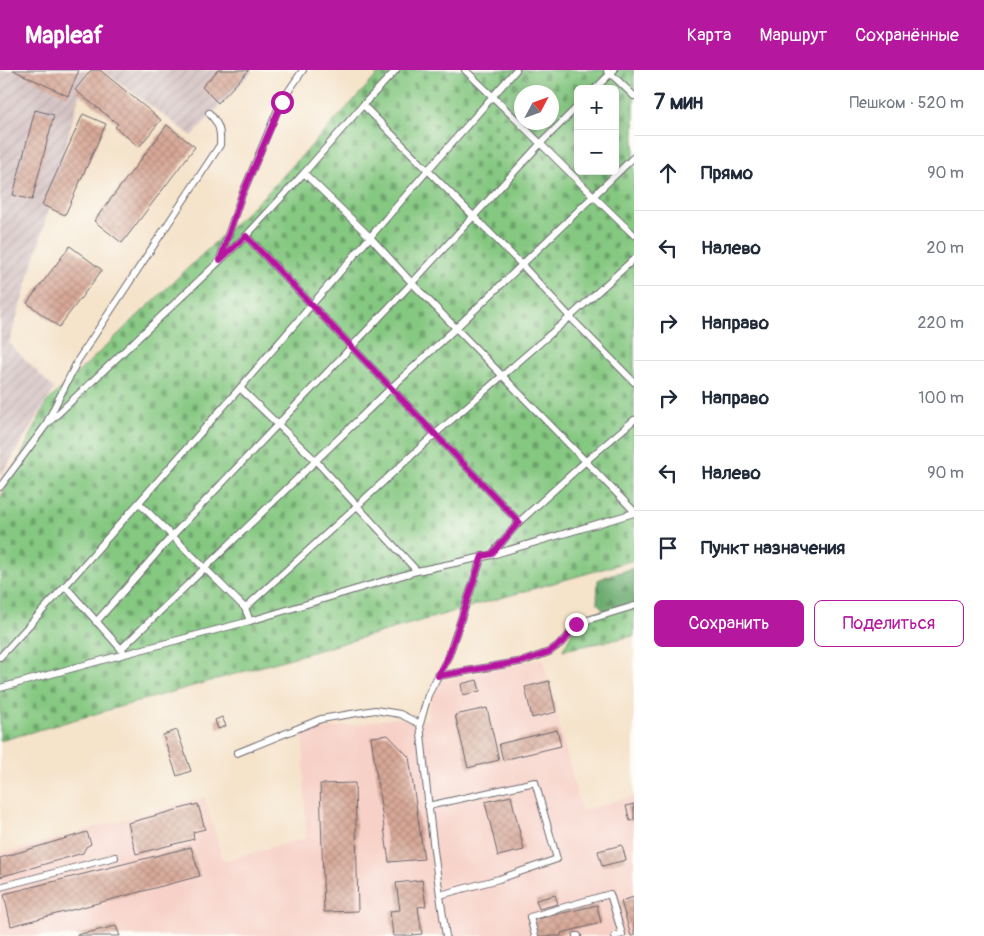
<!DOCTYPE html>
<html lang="ru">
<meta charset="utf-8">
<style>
body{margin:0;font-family:Pangolin,sans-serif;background:#f6f6f7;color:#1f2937}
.controls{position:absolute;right:15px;top:15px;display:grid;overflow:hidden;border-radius:8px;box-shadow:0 2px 12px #0003}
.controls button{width:45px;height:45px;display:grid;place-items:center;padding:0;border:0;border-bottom:1px solid #e0e1e3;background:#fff;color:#1f2937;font:25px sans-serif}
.compass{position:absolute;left:514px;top:15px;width:45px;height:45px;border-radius:50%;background:#fff;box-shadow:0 2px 12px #0003;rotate:49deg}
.stop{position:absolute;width:15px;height:15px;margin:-11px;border:4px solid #b5179e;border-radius:50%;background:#fff}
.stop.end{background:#b5179e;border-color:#fff;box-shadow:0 1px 5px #0008}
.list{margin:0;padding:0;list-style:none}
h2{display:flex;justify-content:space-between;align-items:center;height:65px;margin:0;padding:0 20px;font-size:21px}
h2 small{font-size:16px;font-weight:400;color:#747a83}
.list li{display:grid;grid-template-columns:32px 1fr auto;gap:15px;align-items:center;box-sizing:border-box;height:75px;padding:0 20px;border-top:1px solid #e0e1e3}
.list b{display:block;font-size:19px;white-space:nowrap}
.list em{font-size:16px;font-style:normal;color:#747a83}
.actions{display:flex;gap:10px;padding:15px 20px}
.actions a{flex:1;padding:11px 0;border:1px solid #b5179e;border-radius:8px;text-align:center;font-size:18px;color:#b5179e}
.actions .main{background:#b5179e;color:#fff}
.icon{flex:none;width:28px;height:28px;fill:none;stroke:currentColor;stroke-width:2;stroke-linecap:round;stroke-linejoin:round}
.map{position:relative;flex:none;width:634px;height:866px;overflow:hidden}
header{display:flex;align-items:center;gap:30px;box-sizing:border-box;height:70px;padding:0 25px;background:#b5179e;color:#fff}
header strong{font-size:24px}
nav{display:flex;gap:28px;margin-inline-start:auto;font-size:18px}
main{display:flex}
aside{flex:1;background:#fff}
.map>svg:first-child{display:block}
</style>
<header>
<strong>Mapleaf</strong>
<nav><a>Карта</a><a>Маршрут</a><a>Сохранённые</a></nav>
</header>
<main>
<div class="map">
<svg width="634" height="866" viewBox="0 0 634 866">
<defs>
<pattern id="industrial-furrows" width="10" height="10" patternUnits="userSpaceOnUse" patternTransform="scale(1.25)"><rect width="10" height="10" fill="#d2bfc0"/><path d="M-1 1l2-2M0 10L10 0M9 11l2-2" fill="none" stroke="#b4a4a6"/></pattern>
<pattern id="forest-firs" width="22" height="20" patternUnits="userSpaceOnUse" patternTransform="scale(1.25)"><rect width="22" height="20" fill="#6cac6f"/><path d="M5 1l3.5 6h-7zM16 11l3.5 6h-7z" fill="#588c5c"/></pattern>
<pattern id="cemetery-stones" width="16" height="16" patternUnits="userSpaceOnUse" patternTransform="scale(1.25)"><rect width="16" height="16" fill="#85c881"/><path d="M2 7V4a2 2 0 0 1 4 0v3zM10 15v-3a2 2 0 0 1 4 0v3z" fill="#6ca26b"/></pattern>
<pattern id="building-cross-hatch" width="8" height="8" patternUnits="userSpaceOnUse" patternTransform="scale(1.25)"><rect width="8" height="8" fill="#d7a897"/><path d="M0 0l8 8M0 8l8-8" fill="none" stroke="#b89083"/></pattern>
</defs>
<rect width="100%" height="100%" fill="#fdfcf7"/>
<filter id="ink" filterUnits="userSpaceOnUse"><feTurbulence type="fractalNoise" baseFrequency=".02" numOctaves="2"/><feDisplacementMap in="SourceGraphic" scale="10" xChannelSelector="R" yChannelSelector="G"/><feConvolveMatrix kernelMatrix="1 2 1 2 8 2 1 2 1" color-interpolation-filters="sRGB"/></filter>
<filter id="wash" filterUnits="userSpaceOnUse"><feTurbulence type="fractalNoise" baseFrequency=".0096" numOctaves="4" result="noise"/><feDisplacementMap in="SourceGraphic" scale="20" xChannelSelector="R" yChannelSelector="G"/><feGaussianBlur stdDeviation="1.12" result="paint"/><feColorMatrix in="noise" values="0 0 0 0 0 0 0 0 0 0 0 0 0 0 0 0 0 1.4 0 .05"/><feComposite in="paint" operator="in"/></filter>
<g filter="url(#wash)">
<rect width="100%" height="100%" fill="#f5e3ca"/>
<!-- built -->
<polygon fill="#f7d1c8" points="543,588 581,741 634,726 634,866 0,866 0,784 204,727 223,791 306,768 303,663 394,648 427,650 431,628 441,611"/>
<!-- industrial -->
<g fill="url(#industrial-furrows)">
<polygon points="0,0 86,0 40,170 9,273 54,319 0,407"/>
<polygon points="102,0 253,0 192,66"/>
</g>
<!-- forest -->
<polygon fill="url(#forest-firs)" stroke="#476755" points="634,498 634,534 607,543 597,533 598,510 607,506"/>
<!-- cemetery -->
<g fill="url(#cemetery-stones)" stroke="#54755e" fill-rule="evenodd">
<path d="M382,0H634V490L0,671V429L47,332L268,122ZM578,19H615V101H578ZM522,22H552V52H522Z"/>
<polygon points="634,531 634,566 563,580 580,547"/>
</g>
<g id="blocks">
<!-- building -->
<g fill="url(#building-cross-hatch)">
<polygon points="13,0 79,0 68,26"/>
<polygon points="91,0 100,0 161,50 139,77 115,57 118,54 75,20"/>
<polygon points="218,0 249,0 218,33 202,17"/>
<polygon points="35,40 54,45 32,130 13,125"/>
<polygon points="83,44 106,54 65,145 42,135"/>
<polygon points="167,55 195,77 122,173 94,151"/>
<polygon points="70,176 102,200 59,257 27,233"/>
<polygon points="477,610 480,621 463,625 461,614"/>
<polygon points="549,611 556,642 532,648 525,617"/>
<polygon points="487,638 499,690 468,698 455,645"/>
<polygon points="222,647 226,656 218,659 215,650"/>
<polygon points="177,660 191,701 177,706 163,665"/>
<polygon points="557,660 561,676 503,690 499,674"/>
<polygon points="388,665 409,687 424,789 389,792 371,667"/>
<polygon points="355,713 358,841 324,842 320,714"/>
<polygon points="511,726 524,780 498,786 485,732"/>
<polygon points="198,734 205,759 193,762 194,769 136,784 128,753"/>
<polygon points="634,734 634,750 630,751 626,736"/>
<polygon points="87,762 91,774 86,777 83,783 0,807 0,788"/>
<polygon points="622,775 626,790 602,796 598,781"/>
<polygon points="191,777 200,806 11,856 4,824"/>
<polygon points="422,810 426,836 418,837 422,864 412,865 412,866 393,866 390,841 400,840 396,813"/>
<polygon points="555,825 558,834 539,839 536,830"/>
<polygon points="634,827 634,866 631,866 621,831"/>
<polygon points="597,835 601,853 561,863 561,866 537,866 533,850"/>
<polygon points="116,856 120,866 77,866 77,865"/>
</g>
</g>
</g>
<g filter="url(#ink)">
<use href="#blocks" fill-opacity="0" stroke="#6c666d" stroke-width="1"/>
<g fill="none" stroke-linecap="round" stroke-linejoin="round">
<defs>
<g id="service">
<path d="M465,0C522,54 577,111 634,165"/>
<polyline points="607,0 634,26"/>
<polyline points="595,19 614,0"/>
<polyline points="363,35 522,195 570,247 634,312"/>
<polyline points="304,103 370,167 412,213 634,441"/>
<polyline points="246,166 519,452"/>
<polyline points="220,189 241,127 281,32 303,0"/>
<polyline points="240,318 316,391 417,501"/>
<path d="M47,352L78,290L220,75C221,60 219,54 209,43"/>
<polyline points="0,417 46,355 246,166 304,103 363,35 396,0"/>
<polyline points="139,433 245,538"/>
<polyline points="492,484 519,452 586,391 634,350"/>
<polyline points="65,516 121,579"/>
<polyline points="250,551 245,538 357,436 434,365 570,247 634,189"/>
<polyline points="96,552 172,466 412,213 541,73 578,36"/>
<polyline points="125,584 121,579 391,318 456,258 634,87"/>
<polyline points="0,587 65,516 240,318 427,101 516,0"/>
<polyline points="438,606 524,591 549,582 565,570 576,554 591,549 634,536"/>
<polyline points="0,618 125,584 250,551 417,501 492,485 634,443"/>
<polyline points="420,654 428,625 449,585 482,486"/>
<path d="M237,683L321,649L375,640L400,644L420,654C427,725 435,796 446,866"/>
<polyline points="428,736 535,712 557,789 499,809 440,825"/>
<polyline points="0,817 115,787"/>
<polyline points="535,866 530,847 610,824 622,864 615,866"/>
<polyline points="576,866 578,866"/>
</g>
</defs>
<!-- service casing -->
<use href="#service" stroke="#6c666d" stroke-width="8"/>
<!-- service -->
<use href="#service" stroke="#fff" stroke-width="6"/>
</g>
</g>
<g fill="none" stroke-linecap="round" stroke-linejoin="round" filter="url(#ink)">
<!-- route -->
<polyline stroke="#b5179e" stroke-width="6" points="282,32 241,127 220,190 246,166 519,452 492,484 482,486 449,585 438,606 524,591 549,582 565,570 576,554"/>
</g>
</svg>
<div class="controls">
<button>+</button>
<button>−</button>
</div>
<svg class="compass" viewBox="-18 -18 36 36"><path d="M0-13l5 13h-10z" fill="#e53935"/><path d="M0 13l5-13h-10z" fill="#747a83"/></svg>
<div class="stop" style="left:282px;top:32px"></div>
<div class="stop end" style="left:576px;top:554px"></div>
</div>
<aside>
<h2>7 мин<small>Пешком · 520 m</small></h2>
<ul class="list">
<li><svg class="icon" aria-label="ahead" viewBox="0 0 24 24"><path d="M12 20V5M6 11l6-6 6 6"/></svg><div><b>Прямо</b></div><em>90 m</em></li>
<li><svg class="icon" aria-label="left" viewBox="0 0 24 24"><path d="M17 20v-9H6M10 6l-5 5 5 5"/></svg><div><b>Налево</b></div><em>20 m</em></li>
<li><svg class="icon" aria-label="right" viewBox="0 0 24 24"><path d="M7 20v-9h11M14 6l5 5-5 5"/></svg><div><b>Направо</b></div><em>220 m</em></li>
<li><svg class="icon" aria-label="right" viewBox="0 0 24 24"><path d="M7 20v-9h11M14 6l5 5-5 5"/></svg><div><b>Направо</b></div><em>100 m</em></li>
<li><svg class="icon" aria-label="left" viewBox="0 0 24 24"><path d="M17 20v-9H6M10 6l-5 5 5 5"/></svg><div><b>Налево</b></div><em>90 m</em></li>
<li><svg class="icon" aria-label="arrive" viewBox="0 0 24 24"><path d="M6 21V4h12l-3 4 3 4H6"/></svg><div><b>Пункт назначения</b></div></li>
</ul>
<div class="actions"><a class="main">Сохранить</a><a>Поделиться</a></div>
</aside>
</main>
